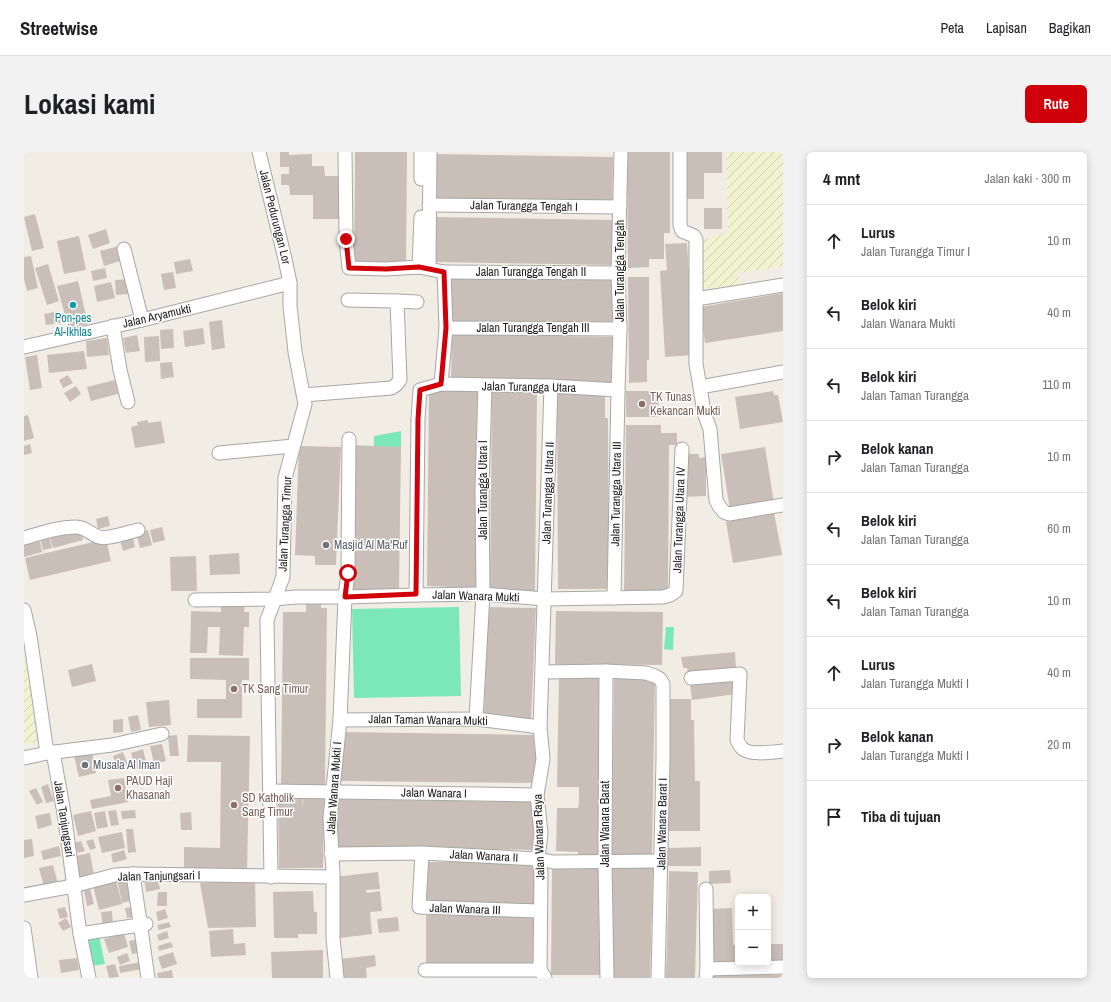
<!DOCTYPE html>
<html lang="id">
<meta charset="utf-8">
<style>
body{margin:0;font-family:"Archivo Narrow",sans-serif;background:#f2f2f2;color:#202124}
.controls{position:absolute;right:12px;bottom:12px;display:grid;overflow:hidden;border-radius:6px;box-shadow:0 2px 10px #0003}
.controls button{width:36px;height:36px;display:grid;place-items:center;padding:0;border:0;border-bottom:1px solid #e0e0e0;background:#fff;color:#202124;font:20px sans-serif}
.stop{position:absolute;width:12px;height:12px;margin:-9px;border:3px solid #d0000a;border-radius:50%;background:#fff}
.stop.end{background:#d0000a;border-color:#fff;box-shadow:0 1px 4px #0008}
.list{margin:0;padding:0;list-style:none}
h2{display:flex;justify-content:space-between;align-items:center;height:52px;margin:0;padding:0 16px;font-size:17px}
h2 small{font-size:13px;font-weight:400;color:#757577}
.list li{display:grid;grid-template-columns:26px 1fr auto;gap:12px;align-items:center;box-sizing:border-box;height:72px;padding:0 16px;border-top:1px solid #e0e0e0}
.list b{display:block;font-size:15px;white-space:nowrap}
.list p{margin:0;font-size:13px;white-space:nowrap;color:#757577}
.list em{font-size:13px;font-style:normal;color:#757577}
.icon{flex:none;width:22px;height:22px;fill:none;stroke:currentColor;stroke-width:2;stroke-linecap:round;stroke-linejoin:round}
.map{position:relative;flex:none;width:759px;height:826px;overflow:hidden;border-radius:6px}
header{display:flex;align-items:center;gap:24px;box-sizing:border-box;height:56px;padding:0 20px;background:#fff;border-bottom:1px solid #e0e0e0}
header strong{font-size:19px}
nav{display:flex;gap:22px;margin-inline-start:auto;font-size:14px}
.intro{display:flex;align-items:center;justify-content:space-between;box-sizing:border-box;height:96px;padding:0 24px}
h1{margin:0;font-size:28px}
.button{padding:10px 18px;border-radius:6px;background:#d0000a;color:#fff;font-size:14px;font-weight:700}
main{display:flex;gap:24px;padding:0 24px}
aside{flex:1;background:#fff;border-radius:6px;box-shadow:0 2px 10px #0003}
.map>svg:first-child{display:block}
</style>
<header>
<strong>Streetwise</strong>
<nav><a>Peta</a><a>Lapisan</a><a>Bagikan</a></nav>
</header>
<div class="intro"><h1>Lokasi kami</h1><a class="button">Rute</a></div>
<main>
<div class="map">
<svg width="759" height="826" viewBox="0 0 759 826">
<defs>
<pattern id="farmland-furrows" width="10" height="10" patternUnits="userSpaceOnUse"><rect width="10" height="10" fill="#f1f2cf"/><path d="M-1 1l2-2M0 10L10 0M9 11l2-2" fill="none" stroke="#cecfb1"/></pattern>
</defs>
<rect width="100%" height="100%" fill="#f1ede5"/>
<!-- farmland -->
<g fill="url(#farmland-furrows)">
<polygon points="702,0 759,0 759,114 714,121 715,133 677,137 677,89 704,79"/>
<polygon points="0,505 21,588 0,593"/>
</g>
<!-- pitch -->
<g fill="#7ce8b9">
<polygon points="377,279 377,295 350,295 350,284"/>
<polygon points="435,455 437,544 330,546 328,457"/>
<polygon points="642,475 650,475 649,498 640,497"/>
<polygon points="75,784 81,812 68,814 62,787"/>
</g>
<!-- building -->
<g fill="#cabfb8">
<polygon points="256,0 265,0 265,3 288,2 288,14 300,14 301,24 315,24 316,67 289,67 289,43 266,43 265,33 257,33 257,22 265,22 265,15 256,15"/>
<polygon points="331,0 383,0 382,114 330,114"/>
<polygon points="603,0 646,0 646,81 640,81 640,107 625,107 625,115 604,116"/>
<polygon points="660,0 698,0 698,21 680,21 680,47 660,47"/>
<polygon points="411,2 589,5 588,51 410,48"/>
<rect x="680" y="56" width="18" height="21"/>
<polygon points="11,62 20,96 8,99 0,65"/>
<polygon points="409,65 590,68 589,113 408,110"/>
<polygon points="82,77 86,91 69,97 64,83"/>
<polygon points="55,84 62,118 40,122 33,89"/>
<polygon points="663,91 670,203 641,205 636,119 643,118 641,92"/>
<polygon points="95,94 99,108 80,114 76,99"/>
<polygon points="7,104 14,136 3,139 0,127 0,105"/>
<polygon points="166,107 169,119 152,122 150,110"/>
<polygon points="24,112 35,149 23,153 11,116"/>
<polygon points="81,116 83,126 69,129 67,119"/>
<polygon points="149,120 152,136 140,138 137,122"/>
<polygon points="604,125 625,125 625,208 623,208 623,230 605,231"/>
<polygon points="428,126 589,128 588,174 427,171"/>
<polygon points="105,127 106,142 92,143 91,128"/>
<polygon points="54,129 64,172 45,177 33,134"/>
<polygon points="87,130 91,146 73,150 70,134"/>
<polygon points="759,141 759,179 681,191 676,155"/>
<polygon points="35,159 37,171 22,173 20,162"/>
<polygon points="198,168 201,196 188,198 185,170"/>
<polygon points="179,176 181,192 161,195 159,179"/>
<polygon points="149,177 150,196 137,197 136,178"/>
<polygon points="428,182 588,185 587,230 427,228"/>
<polygon points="113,183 116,199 102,201 99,186"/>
<polygon points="135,184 136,209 121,210 120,185"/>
<polygon points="83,186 85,203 63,205 62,189"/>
<polygon points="60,199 63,217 25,221 23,203"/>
<polygon points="13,203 18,236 6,238 1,205"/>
<polygon points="148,210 150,225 137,227 136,211"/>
<polygon points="44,223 49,231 39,236 35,228"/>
<polygon points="91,228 94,242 67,249 63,235"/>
<polygon points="52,234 57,242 46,250 40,241"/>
<polygon points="405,239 454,239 452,440 429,440 429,435 403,434"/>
<polygon points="602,239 635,239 634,265 602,265"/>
<polygon points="749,239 750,243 754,243 759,270 716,277 711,245"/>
<polygon points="468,240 513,240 511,440 466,440"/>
<polygon points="581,241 581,266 584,266 585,437 534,437 533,242"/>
<polygon points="4,263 10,286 0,289 0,264"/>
<polygon points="124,268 124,271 137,269 141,291 111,296 107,275 114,273 113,270"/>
<polygon points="602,273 637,273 637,281 653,281 653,293 645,293 644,441 600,441"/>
<polygon points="6,292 8,301 0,303 0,294"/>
<polygon points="327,293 377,295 375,438 326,438"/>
<polygon points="275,294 317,295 312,413 291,413 291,404 271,403"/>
<polygon points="741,295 750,351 706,358 697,302"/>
<polygon points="665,302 675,302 675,306 682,305 682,344 659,345 659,307 665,307"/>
<polygon points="750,361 758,403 709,411 702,370"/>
<polygon points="84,364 86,374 74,377 72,367"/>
<polygon points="138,375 141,388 129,391 126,378"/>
<polygon points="124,378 128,393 116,396 112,381"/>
<polygon points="57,379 59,388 29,396 26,385 50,380 52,388 50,380"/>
<polygon points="108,381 111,395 99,399 95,385"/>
<polygon points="25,383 28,396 19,398 16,386"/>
<polygon points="15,385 18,400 0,405 0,388"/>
<polygon points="82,387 87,409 6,428 1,406"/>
<polygon points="215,401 216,422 186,423 185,403"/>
<polygon points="172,404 173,439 147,439 146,405"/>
<polygon points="197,451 221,451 220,460 225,460 225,475 220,475 219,504 195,503 196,475 184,475 183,501 166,501 167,459 197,460"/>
<polygon points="282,451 297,451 297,456 303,456 301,633 257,633 259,460 282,460"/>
<polygon points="464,455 512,456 507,568 460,566"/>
<polygon points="532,459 639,460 638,513 531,512"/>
<polygon points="711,500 712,517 664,522 663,516 659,516 657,505"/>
<polygon points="166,506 225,506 225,528 218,528 218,566 173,566 173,547 202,547 202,528 166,527"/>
<polygon points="68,512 72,529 48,535 44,518"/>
<polygon points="535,522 578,523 575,707 554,707 554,700 532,699 533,656 554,656 555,651 555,635 533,635"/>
<polygon points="590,525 631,525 628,703 588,703"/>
<polygon points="710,525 712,542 668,548 666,531"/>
<polygon points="642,547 667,547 667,568 670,568 671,629 676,629 676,679 644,679"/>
<polygon points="145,548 147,573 125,575 122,550"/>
<polygon points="114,563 117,578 107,580 104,565"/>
<polygon points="99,567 99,580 89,581 89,568"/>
<polygon points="317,580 515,583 514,631 316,629"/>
<polygon points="153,583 155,604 146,604 144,584"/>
<polygon points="164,583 226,584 223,720 160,719 160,695 196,696 197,610 163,610"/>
<polygon points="138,592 142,609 130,612 126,594"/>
<polygon points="119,597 123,614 112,617 107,601"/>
<polygon points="68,600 72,621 55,625 50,604"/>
<polygon points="99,600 104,613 94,617 89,604"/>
<polygon points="100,626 104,650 68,657 66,648 87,644 84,628"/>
<polygon points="24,632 30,649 22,651 17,635"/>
<polygon points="12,636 19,650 13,653 5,639"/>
<polygon points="278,643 278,658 279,644 300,645 299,716 255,716 254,644"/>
<polygon points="313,647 510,650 509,698 312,695"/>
<polygon points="92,658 95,673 87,674 84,659"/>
<polygon points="111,658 112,666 98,667 97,659"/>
<polygon points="67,659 72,679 54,684 49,663"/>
<polygon points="81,659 84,675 73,677 70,661"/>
<polygon points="167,660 168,678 157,678 156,661"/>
<polygon points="26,661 28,673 14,677 11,664"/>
<polygon points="102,677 109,677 112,700 104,701"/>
<polygon points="98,680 101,696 78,701 74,685"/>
<polygon points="8,687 10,704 0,706 0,688"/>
<polygon points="69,687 72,696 66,698 62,689"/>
<polygon points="57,689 61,699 54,701 50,691"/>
<polygon points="35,694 37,704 19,708 17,699"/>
<polygon points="677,695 677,714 644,714 644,696"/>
<polygon points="100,698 103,707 89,711 87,702"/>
<polygon points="66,701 70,724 56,726 52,704"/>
<polygon points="402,710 492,710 492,712 512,713 512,752 402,751"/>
<polygon points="29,713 34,732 20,735 15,716"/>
<polygon points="588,714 629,715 626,826 586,826"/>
<polygon points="576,715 576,823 527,823 528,716"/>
<polygon points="706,718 707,731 685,732 685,719"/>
<polygon points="645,719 674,720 671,826 642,826"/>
<polygon points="354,720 356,737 342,738 343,741 356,739 358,759 346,760 348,782 316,786 310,725"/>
<polygon points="105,723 110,748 98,751 93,726"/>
<polygon points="133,724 136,737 122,740 120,726"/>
<polygon points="92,728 98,752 75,758 69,734"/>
<polygon points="231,729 232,775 184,776 176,731"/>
<polygon points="65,732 70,752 63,754 59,734"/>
<polygon points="289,739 290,760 293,760 293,782 274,782 274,786 250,786 249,740"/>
<polygon points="134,740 143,740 143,754 133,754"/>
<polygon points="41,755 44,765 36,767 33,757"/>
<polygon points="110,755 112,765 103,766 101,756"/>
<polygon points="708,756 709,793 714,793 714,811 688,813 686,757"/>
<polygon points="141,757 144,766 134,769 132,760"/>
<polygon points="88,759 89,774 79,776 77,760"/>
<polygon points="402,763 511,764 511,811 402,811"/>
<polygon points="374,765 375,779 355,781 353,767"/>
<polygon points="42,766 47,775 39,779 34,771"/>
<polygon points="145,770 147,775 135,778 133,773"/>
<polygon points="209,777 210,792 221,791 222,803 187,805 185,779"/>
<polygon points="143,779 145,786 135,789 133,783"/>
<polygon points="100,781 104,795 85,801 80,787"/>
<polygon points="116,787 119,800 108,802 105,789"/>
<polygon points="147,790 149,795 135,799 134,794"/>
<polygon points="744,792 759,792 759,811 744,812"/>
<polygon points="299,798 299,826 248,826 247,800"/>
<polygon points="149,800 153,812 138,817 134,805"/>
<polygon points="103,801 106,809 96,813 93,805"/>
<polygon points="351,803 352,814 342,816 343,826 318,826 316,807"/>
<polygon points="53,806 55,818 37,821 35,808"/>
<polygon points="117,810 118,817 96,821 95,814"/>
<polygon points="91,812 95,825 85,826 82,814"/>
<polygon points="148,818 149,826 134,826 133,821"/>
<polygon points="685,822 759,823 759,826 685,826"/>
</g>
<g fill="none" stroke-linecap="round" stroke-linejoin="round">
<defs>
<g id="street">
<polyline points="235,0 261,107 266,131 266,154 271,200 281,252 261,326 259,425 243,468 247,725"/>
<polyline points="321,0 322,87 325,116 362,117 395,115 420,120 422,176 417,232"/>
<polyline points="397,0 397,27"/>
<polyline points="656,0 656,73 658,79 670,84 672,88 672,147"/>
<polyline points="405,53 596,55"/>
<polyline points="100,97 118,168"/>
<polyline points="395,115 397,65"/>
<polyline points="405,116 406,0"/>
<polyline points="420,120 594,121"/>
<polyline points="759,133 672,147 672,212 676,235 759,220"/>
<polyline points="373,149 393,150"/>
<polyline points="89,174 96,218 104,250"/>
<polyline points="422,176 596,177"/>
<polyline points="0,195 118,168 266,131"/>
<polyline points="676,235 680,261 686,277 692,348 695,354 700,360 705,362 759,353"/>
<polyline points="280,243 367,236 372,233 376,228 373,149 324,148"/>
<polyline points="195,301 269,294"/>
<path d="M0,386C17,381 34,375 52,375C62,375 66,382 75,385C83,388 105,380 114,378"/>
<polyline points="392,443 394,267 396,238 417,232 527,234 594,238"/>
<polyline points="590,446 594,238 596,177 594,121 597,0"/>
<polyline points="171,448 250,447 272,445 321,445 392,443 459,442 521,447 639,445 646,443 652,439 658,297"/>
<polyline points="0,458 6,484 23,601 0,606"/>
<polyline points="582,519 581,710 583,826"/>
<polyline points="519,520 582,519 622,521 631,524 636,527 639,532 639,608 634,826"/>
<path d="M667,526L716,522L713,588C714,590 716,594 718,596C725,604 749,600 759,599"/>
<polyline points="452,567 459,442 458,337 461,234"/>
<polyline points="316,568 452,567 516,575"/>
<polyline points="29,600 41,667 56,782 65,826"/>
<polyline points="23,601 88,593 138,582"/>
<polyline points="247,639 513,643"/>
<polyline points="398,701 395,755 516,759"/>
<polyline points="307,702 398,701 514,707 529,710 637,709"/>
<polyline points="109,722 124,826"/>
<polyline points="0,743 49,734 91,723 109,722 308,725"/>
<polyline points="0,776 7,826"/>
<polyline points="56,782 122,772"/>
<polyline points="683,817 759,815"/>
<polyline points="401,818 516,818"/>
<polyline points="313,826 309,786 309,721 306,666 316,568 321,445 324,421 325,287"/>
<polyline points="521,826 516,818 517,720 514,707 517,681 513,643 519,607 516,575 527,234"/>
<polyline points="682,826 683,817 682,737"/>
</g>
</defs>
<!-- street casing -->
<use href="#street" stroke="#a7a7a7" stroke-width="15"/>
<!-- street -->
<use href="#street" stroke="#fff" stroke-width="13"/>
</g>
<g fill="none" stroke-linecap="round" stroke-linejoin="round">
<!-- route -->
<polyline stroke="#d0000a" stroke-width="5" points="322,87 325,116 362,117 395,115 420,120 422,176 417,232 396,238 394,267 392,442 321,445 324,421"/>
</g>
<!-- markers -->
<circle fill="#0f9aa8" stroke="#fff" stroke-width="1.5" cx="49" cy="153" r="4"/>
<g fill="#8d6e63" stroke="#fff" stroke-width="1.5">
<circle cx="618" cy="252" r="4"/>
<circle cx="210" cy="537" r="4"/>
<circle cx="94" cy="636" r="4"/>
<circle cx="210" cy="653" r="4"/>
</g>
<g fill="#6b7280" stroke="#fff" stroke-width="1.5">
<circle cx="302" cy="393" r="4"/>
<circle cx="61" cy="613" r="4"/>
</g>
<g text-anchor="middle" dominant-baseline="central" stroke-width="3" stroke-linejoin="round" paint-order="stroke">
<!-- street labels -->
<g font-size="12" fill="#202020" stroke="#fff">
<text transform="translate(500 54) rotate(1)">Jalan Turangga Tengah I</text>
<text transform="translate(251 65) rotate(76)">Jalan Pedurungan Lor</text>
<text transform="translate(596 119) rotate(-90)">Jalan Turangga Tengah</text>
<text x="507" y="120">Jalan Turangga Tengah II</text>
<text transform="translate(133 164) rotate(-13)">Jalan Aryamukti</text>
<text x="509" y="176">Jalan Turangga Tengah III</text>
<text transform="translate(505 235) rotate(1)">Jalan Turangga Utara</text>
<text transform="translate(459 338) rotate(-90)">Jalan Turangga Utara I</text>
<text transform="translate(524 341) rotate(-88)">Jalan Turangga Utara II</text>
<text transform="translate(592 342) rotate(-89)">Jalan Turangga Utara III</text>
<text transform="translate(655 368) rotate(-88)">Jalan Turangga Utara IV</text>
<text transform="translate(261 372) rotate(-87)">Jalan Turangga Timur</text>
<text transform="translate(452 444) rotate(2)">Jalan Wanara Mukti</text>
<text transform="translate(404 568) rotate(1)">Jalan Taman Wanara Mukti</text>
<text transform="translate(310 636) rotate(-86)">Jalan Wanara Mukti I</text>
<text transform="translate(410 641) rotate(1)">Jalan Wanara I</text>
<text transform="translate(40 667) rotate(81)">Jalan Tanjungsari</text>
<text transform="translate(581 672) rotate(-90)">Jalan Wanara Barat</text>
<text transform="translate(638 672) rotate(-89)">Jalan Wanara Barat I</text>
<text transform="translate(515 685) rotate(-92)">Jalan Wanara Raya</text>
<text transform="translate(460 704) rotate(3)">Jalan Wanara II</text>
<text transform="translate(135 724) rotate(-1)">Jalan Tanjungsari I</text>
<text transform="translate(441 757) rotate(2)">Jalan Wanara III</text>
</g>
<!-- culture labels -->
<g font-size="12" fill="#0d838f" stroke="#fff">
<text x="49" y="166">Pon-pes<tspan x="49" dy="14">Al-Ikhlas</tspan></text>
</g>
<!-- education labels -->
<g font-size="12" fill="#785e54" stroke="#fff" text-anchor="start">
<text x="626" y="245">TK Tunas<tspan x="626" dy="14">Kekancan Mukti</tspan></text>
<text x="218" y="537">TK Sang Timur</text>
<text x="102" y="629">PAUD Haji<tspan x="102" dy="14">Khasanah</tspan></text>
<text x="218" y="646">SD Katholik<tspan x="218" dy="14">Sang Timur</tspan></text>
</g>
<!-- worship labels -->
<g font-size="12" fill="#5b616d" stroke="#fff" text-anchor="start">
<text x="310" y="393">Masjid Al Ma'Ruf</text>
<text x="69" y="613">Musala Al Iman</text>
</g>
</g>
</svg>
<div class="controls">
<button>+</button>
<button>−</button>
</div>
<div class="stop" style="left:324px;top:421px"></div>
<div class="stop end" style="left:322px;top:87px"></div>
</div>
<aside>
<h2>4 mnt<small>Jalan kaki · 300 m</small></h2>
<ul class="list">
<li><svg class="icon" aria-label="ahead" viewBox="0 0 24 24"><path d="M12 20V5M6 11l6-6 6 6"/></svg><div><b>Lurus</b><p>Jalan Turangga Timur I</p></div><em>10 m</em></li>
<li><svg class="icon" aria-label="left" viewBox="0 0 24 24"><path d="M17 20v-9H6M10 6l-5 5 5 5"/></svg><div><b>Belok kiri</b><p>Jalan Wanara Mukti</p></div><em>40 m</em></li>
<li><svg class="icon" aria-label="left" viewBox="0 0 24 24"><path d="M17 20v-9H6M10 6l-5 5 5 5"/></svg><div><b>Belok kiri</b><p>Jalan Taman Turangga</p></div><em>110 m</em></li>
<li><svg class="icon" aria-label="right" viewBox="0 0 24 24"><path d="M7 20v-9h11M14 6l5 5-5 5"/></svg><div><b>Belok kanan</b><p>Jalan Taman Turangga</p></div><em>10 m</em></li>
<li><svg class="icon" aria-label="left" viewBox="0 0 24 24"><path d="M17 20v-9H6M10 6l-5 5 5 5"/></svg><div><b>Belok kiri</b><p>Jalan Taman Turangga</p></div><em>60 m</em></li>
<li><svg class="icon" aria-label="left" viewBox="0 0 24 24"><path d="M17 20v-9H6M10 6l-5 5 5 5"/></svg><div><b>Belok kiri</b><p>Jalan Taman Turangga</p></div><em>10 m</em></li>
<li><svg class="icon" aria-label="ahead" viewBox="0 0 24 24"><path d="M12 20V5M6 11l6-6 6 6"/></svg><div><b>Lurus</b><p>Jalan Turangga Mukti I</p></div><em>40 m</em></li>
<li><svg class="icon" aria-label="right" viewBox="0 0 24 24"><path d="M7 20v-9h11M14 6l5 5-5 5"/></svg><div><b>Belok kanan</b><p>Jalan Turangga Mukti I</p></div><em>20 m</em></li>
<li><svg class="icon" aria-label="arrive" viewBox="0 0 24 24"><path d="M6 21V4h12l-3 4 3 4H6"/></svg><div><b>Tiba di tujuan</b></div></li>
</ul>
</aside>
</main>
